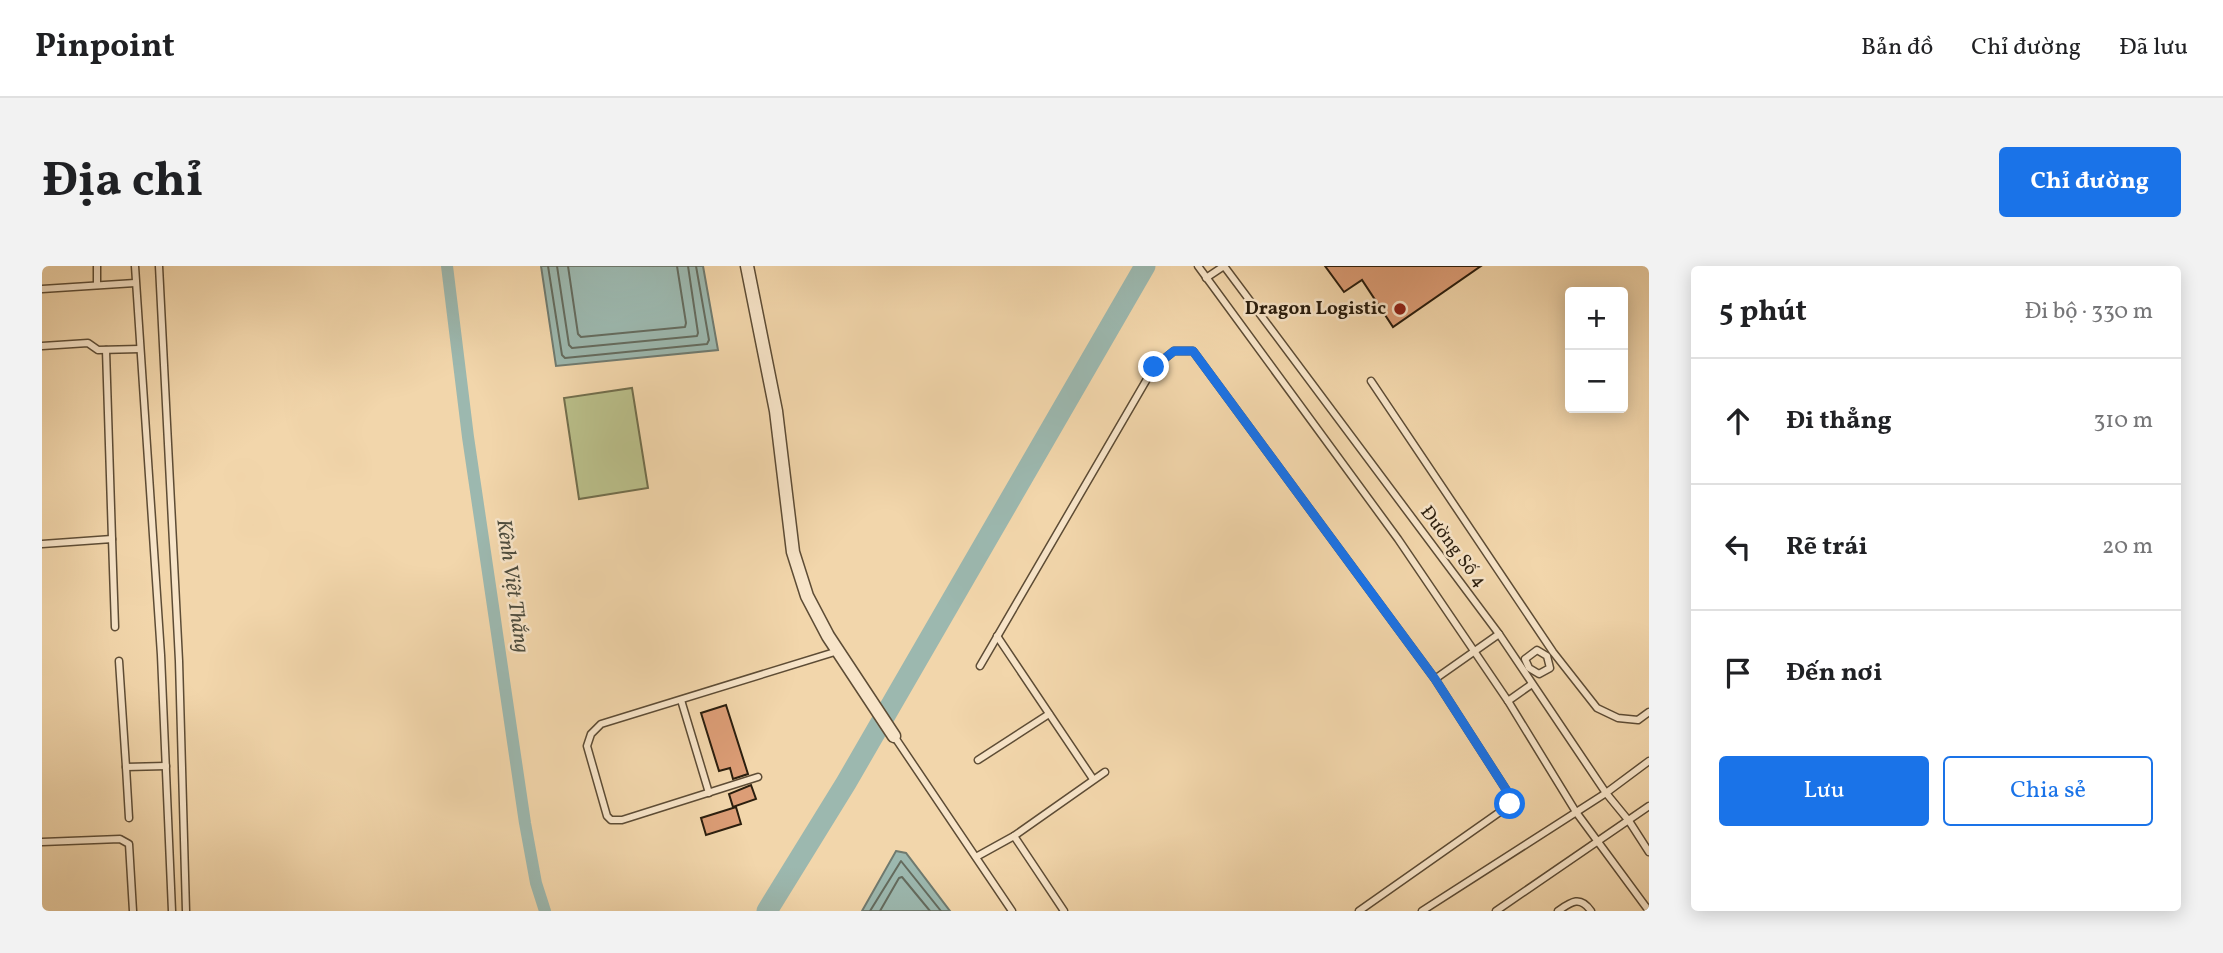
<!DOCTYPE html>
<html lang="vi">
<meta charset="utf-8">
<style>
body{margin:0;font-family:Vollkorn,serif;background:#f2f2f2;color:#202124}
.controls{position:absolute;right:21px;top:21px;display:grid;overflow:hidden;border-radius:7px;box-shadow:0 4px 18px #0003}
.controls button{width:63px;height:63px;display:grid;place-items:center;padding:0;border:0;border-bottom:2px solid #e0e0e0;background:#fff;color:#202124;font:35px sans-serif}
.stop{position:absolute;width:21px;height:21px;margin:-16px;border:5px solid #1a73e8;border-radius:50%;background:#fff}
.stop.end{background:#1a73e8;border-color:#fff;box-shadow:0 2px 7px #0008}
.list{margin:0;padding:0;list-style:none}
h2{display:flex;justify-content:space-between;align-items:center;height:91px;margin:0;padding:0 28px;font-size:30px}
h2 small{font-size:23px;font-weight:400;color:#757577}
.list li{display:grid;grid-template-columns:46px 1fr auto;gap:21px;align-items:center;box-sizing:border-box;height:126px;padding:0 28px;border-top:2px solid #e0e0e0}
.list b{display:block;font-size:26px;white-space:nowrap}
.list em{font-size:23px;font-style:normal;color:#757577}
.actions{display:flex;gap:14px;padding:21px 28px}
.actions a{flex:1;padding:16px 0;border:2px solid #1a73e8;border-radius:7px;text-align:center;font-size:24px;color:#1a73e8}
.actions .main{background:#1a73e8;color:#fff}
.icon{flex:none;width:38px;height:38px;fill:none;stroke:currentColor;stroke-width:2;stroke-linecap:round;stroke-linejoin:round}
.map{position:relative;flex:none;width:1607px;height:645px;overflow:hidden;border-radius:7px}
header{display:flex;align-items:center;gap:42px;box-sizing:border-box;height:98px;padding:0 35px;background:#fff;border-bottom:2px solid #e0e0e0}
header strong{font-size:33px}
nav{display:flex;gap:38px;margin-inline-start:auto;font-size:24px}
.intro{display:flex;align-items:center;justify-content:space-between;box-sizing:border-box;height:168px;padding:0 42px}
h1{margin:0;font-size:49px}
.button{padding:18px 32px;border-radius:7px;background:#1a73e8;color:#fff;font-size:24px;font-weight:700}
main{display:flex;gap:42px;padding:0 42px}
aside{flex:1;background:#fff;border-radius:7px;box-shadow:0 4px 18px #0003}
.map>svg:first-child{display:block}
</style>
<header>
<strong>Pinpoint</strong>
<nav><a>Bản đồ</a><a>Chỉ đường</a><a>Đã lưu</a></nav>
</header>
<div class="intro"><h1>Địa chỉ</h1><a class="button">Chỉ đường</a></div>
<main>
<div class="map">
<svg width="1607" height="645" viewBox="0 0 1607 645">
<rect width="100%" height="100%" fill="#f2d6ab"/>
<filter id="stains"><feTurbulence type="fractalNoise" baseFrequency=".00286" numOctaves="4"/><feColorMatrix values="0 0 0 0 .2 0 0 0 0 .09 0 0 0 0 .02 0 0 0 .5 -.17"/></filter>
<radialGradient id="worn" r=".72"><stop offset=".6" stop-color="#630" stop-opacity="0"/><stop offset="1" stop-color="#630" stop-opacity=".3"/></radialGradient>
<!-- green -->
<polygon fill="#b9be89" stroke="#726e4c" stroke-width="2" points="590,122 606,222 537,233 522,132"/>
<!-- water -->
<g fill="#9cb8af" stroke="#6f7a6f" stroke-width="2">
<polygon points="499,0 661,0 676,84 514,100"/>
<polygon points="854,585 864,587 908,645 820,645"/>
</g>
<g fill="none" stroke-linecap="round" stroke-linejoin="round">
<!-- shore -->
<g stroke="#646b5e" stroke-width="2">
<polyline points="506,0 520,89 523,92 665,78 667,74 654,0"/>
<polyline points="515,0 527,79 530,82 655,70 656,67 646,0"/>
<polyline points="526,0 536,68 539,71 643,61 644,57 635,0"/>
<polyline points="828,645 859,595 899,645"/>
<polyline points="838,645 857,612 860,611 888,645"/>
</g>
<!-- canal -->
<polyline stroke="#9cb8af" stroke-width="12" points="405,0 426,171 483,557 494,617 503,645"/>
<!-- river -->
<polyline stroke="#9cb8af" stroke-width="21" points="725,645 804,517 1103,0"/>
</g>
<!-- building -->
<g fill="#dc9d76" stroke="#2b1e0e" stroke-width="2">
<polygon points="1283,0 1439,0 1351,61 1320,14 1302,26"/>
<polygon points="684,439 706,508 691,513 688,502 677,505 659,447"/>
<polygon points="709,519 714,533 691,541 687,528"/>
<polygon points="694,541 699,558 664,569 659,552"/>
</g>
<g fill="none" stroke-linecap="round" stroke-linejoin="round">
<defs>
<g id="service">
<polyline points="55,0 55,19"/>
<polyline points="93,0 119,389 130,645"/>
<polyline points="117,0 137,395 144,645"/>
<polyline points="1156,0 1356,273 1466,435 1534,546 1607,645"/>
<polyline points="1164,12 1182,0 1457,368 1564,527 1587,555 1607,586"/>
<polyline points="0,23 93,17"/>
<polyline points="0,80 46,77 56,84 98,83"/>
<polyline points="64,84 70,273"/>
<polyline points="1329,115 1511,386 1555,442 1576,452 1596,454 1607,446"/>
<polyline points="0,278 70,273 73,361"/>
<polyline points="955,370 1051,513"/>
<polygon points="1495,384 1505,390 1508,402 1497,408 1487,402 1483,393"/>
<polyline points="77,395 84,501 124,500"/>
<path d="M938,400L1112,101L1132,85H1151L1393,413L1465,525C1469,534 1469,537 1462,543L1317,645"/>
<polyline points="1393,413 1457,368"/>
<polyline points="639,434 667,527"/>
<polyline points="1466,435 1490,418"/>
<polyline points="852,470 970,645"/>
<polyline points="936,494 1007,448"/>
<polyline points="84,501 87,552"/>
<polyline points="716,511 580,554 569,554 565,550 545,480 549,468 559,458 796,385"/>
<polyline points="972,570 1022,645"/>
<polyline points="0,576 78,573 87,578 91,645"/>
<polyline points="934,591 972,570 1063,506"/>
<polyline points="1380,645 1564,527 1607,495"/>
<polyline points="1454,645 1607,540"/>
<path d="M1516,645C1529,636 1538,629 1549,645"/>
</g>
<polyline id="minor" points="705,0 734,145 751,286 765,330 786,370 852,470"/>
</defs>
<!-- service casing -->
<use href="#service" stroke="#5d4c35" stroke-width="9"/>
<!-- minor casing -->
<use href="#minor" stroke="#5d4c35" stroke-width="15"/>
<!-- service -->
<use href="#service" stroke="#f7e4c8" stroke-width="6"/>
<!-- minor -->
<use href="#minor" stroke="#f7e4c8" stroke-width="12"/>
</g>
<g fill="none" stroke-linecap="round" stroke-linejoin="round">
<!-- route -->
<polyline stroke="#1a73e8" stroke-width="9" points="1112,101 1132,85 1151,85 1393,413 1465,525 1469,534 1468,538"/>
</g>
<!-- markers -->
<circle fill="#8f2418" stroke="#f7e4c8" stroke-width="2.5" cx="1358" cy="43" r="7"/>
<g text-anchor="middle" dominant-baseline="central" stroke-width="5" stroke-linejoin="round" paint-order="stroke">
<!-- poi labels -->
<g font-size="19" font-weight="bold" fill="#2b1e0e" stroke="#f7e4c8" text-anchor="end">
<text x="1344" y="43">Dragon Logistic</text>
</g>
<!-- street labels -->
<g font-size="19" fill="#2b1e0e" stroke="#f7e4c8">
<text transform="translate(1411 281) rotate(53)">Đường Số 4</text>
</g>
<!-- water labels -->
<g font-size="21" font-style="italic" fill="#4d4c3e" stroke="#f7e4c8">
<text transform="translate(470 320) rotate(82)">Kênh Việt Thắng</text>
</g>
</g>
<rect width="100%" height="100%" filter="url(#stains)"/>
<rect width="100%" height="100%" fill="url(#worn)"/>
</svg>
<div class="controls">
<button>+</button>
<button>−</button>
</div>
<div class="stop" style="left:1468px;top:538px"></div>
<div class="stop end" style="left:1112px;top:101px"></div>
</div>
<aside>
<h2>5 phút<small>Đi bộ · 330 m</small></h2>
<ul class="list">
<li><svg class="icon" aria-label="ahead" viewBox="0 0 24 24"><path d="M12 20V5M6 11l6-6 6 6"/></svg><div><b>Đi thẳng</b></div><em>310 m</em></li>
<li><svg class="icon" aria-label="left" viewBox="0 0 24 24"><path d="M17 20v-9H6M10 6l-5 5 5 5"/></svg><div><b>Rẽ trái</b></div><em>20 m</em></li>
<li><svg class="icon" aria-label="arrive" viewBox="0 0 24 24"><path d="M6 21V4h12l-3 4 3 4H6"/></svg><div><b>Đến nơi</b></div></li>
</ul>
<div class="actions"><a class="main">Lưu</a><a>Chia sẻ</a></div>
</aside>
</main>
